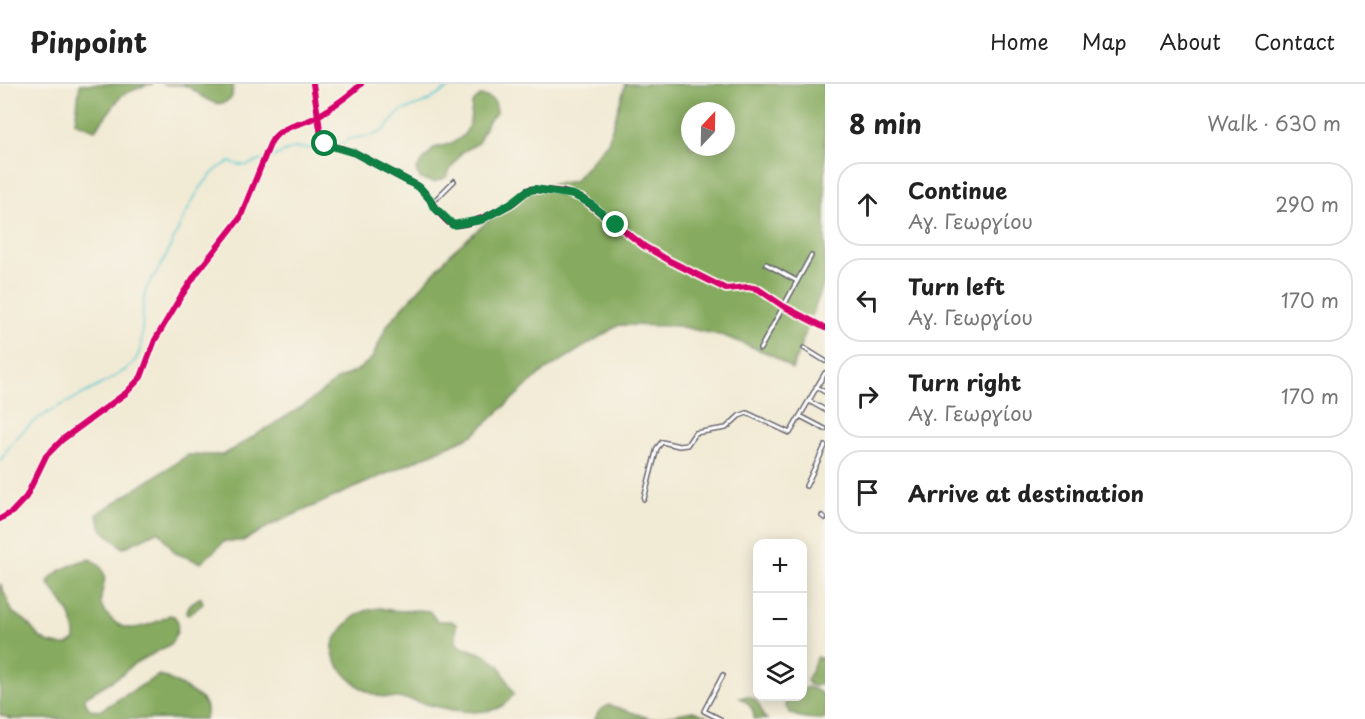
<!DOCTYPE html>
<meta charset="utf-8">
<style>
body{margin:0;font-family:"Playpen Sans",sans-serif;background:#f2f2f2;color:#222}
.controls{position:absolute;right:18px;bottom:18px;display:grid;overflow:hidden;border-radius:12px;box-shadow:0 3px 15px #0003}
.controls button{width:54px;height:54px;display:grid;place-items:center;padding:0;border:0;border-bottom:2px solid #e0e0e0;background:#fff;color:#222;font:30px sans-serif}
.compass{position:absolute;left:681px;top:18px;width:54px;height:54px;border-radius:50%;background:#fff;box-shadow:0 3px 15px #0003;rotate:22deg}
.stop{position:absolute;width:18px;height:18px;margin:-14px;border:4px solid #0b8043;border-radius:50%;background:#fff}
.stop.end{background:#0b8043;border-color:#fff;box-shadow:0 2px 6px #0008}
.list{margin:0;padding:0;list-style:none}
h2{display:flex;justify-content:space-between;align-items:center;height:78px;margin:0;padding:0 24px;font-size:26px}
h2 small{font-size:20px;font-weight:400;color:#767676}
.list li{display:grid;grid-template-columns:39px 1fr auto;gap:18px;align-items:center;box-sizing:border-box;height:84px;margin:0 12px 12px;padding:0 12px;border:2px solid #e0e0e0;border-radius:24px}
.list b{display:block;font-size:22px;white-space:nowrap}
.list p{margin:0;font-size:20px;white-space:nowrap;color:#767676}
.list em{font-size:20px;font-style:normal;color:#767676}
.icon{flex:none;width:33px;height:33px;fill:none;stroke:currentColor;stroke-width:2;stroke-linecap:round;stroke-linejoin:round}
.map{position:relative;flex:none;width:825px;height:635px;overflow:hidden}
header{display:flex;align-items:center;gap:36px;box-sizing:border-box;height:84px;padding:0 30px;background:#fff;border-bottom:2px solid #e0e0e0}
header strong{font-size:28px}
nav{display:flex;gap:33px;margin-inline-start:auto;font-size:21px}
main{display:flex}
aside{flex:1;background:#fff}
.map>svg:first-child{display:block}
</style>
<header>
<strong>Pinpoint</strong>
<nav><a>Home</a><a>Map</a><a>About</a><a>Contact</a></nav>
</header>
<main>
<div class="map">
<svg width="825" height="635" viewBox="0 0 825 635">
<rect width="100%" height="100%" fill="#f7f3e8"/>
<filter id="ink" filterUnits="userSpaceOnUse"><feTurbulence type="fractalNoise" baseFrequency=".0167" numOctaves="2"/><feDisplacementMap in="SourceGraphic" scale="12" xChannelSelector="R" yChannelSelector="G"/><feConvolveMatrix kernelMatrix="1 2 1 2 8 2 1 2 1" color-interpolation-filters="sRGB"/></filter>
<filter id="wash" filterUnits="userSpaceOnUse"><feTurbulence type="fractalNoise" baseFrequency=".008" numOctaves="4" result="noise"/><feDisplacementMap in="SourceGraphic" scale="24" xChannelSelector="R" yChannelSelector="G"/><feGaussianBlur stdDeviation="1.35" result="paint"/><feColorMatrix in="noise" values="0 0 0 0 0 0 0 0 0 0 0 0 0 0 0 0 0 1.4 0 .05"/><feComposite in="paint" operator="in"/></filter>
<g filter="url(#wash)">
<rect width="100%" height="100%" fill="#f1ead4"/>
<!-- forest -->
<g fill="#86aa5f" stroke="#54664d" stroke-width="1.5" fill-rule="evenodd">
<polygon points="80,0 153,0 146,1 122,11 95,46 75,38"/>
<path d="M162,0H233L232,13C214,32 198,4 183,1C176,0 169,1 162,0Z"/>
<path d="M624,0H825V196L792,285L772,271L724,252L677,242L619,241L541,289L473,351L271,441L243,457H225L201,479L175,469L159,447L123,464L101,444L97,430L188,371H223L305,321L337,296L359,285L372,274L388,240L453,167L527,104L574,97L608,58L625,2ZM690,27H726V63H690Z"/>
<path d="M480,12L488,13L495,18L497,28L487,39L478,59L461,69L445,94L434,98L421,95L416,87C420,78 428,72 434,64C464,58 471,49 472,19Z"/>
<path d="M89,475C95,477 100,481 103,487C108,497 99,509 101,520C104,530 117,543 129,544C138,545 162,537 169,531L174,532L178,538L177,548L171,560L134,580L120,592L85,613L86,620L90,625L99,627L159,591C169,594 195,609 202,616C207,621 207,629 205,635H11L0,631V499L13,529L25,536L39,553L49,559L60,561H67L75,556C76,532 62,518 48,499C52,487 77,478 89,475Z"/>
<polygon points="201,513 203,520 188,531 186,529 190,520"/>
<path d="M381,524C398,530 412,524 429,527L437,537H451L456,540V557L460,562L485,571L499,581L514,610C508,618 502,624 492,626C463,632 434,621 406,615C393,613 382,615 370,609C356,602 336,585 333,569C331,560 337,552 342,545C354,531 363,525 381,524Z"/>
<path d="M817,573L825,576V599C817,599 814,607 807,597Z"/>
<path d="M807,603L816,606L825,612V635C811,635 782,635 786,616L801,614L803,606Z"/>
<path d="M747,612C759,617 760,621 763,632L767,635H754C754,625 749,618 740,614Z"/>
<polygon points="609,621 652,635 693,627 714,635 595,635 599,627"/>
</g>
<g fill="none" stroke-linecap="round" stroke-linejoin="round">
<!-- stream -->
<g stroke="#5cc9d1" stroke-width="1.5">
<polyline points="267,75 294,64 333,65 349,55 374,51 383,47 401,27 425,19 455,0"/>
<path d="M0,377C28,330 56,326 100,301C112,294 126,288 134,278C147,263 139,227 146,206C149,197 155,192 160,183C177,154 196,90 230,78C246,84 246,81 262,76"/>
</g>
</g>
</g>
<g filter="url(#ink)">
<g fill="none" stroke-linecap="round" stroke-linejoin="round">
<defs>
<g id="street">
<path d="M313,0L322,58L355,69L419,103C431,113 436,129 449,139C462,147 499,126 511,120C518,116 522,109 530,105L564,108L583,115L644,162L670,177L726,205L748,203L758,205L783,222L825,244"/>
<polyline points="432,119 454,97"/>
<polyline points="766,180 797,197"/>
<polyline points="804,264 825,277"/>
<polyline points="760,265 811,172"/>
<polyline points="816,303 825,308"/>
<polyline points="809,317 825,326"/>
<polyline points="800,332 825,345"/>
<polyline points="806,402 825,362"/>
<polyline points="644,415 657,364 662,358 679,362 687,361 695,349 726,344 739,332 747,329 790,349 825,289"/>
<polyline points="822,432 825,434"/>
<polyline points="720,635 704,627 723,591"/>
</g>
<path id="secondary" d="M0,435L12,428L26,413L46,372L63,355L126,309L141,293L155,256L180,214L196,190L240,134L270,60C279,41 301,42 318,32C334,22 348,13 361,0"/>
</defs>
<!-- street casing -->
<use href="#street" stroke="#6a6871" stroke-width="6"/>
<!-- secondary casing -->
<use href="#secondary" stroke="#6a6871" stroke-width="8"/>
<!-- street -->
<use href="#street" stroke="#fff" stroke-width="3"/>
<!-- secondary -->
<use href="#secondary" stroke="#fbe5cf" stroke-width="4.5"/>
<defs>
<g id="cycleway">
<path d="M313,0L322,58L355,69L419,103C431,113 436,129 449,139C462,147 499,126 511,120C518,116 522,109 530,105L564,108L583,115L644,162L670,177L726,205L748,203L758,205L783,222L825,244"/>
<path d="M0,435L12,428L26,413L46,372L63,355L126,309L141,293L155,256L180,214L196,190L240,134L270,60C279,41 301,42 318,32C334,22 348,13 361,0"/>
</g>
</defs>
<!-- cycleway casing -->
<use href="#cycleway" stroke="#f7f3e8" stroke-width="10"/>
<!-- cycleway -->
<use href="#cycleway" stroke="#d6006c" stroke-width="6"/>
</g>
</g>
<g fill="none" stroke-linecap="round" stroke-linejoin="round" filter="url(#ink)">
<!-- route -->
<polyline stroke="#0b8043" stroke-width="8" points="325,60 355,69 419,103 430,115 433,122 453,141 481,136 510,120 527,107 535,105 574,111 591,120 616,141"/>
</g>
</svg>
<div class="controls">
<button>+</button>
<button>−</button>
<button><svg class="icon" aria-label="layers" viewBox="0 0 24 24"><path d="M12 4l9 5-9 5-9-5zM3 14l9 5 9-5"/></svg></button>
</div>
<svg class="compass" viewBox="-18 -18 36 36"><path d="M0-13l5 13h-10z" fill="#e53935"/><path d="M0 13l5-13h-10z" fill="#767676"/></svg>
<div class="stop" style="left:325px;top:60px"></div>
<div class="stop end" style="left:616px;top:141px"></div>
</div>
<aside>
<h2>8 min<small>Walk · 630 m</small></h2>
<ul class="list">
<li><svg class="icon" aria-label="ahead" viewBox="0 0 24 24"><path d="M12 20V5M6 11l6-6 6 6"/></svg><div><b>Continue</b><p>Αγ. Γεωργίου</p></div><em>290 m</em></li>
<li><svg class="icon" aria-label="left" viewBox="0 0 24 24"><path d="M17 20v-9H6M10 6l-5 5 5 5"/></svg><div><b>Turn left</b><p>Αγ. Γεωργίου</p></div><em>170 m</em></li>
<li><svg class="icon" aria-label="right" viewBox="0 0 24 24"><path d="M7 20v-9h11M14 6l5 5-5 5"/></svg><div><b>Turn right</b><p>Αγ. Γεωργίου</p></div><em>170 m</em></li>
<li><svg class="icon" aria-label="arrive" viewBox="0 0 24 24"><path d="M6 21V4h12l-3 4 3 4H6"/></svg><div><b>Arrive at destination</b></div></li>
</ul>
</aside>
</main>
